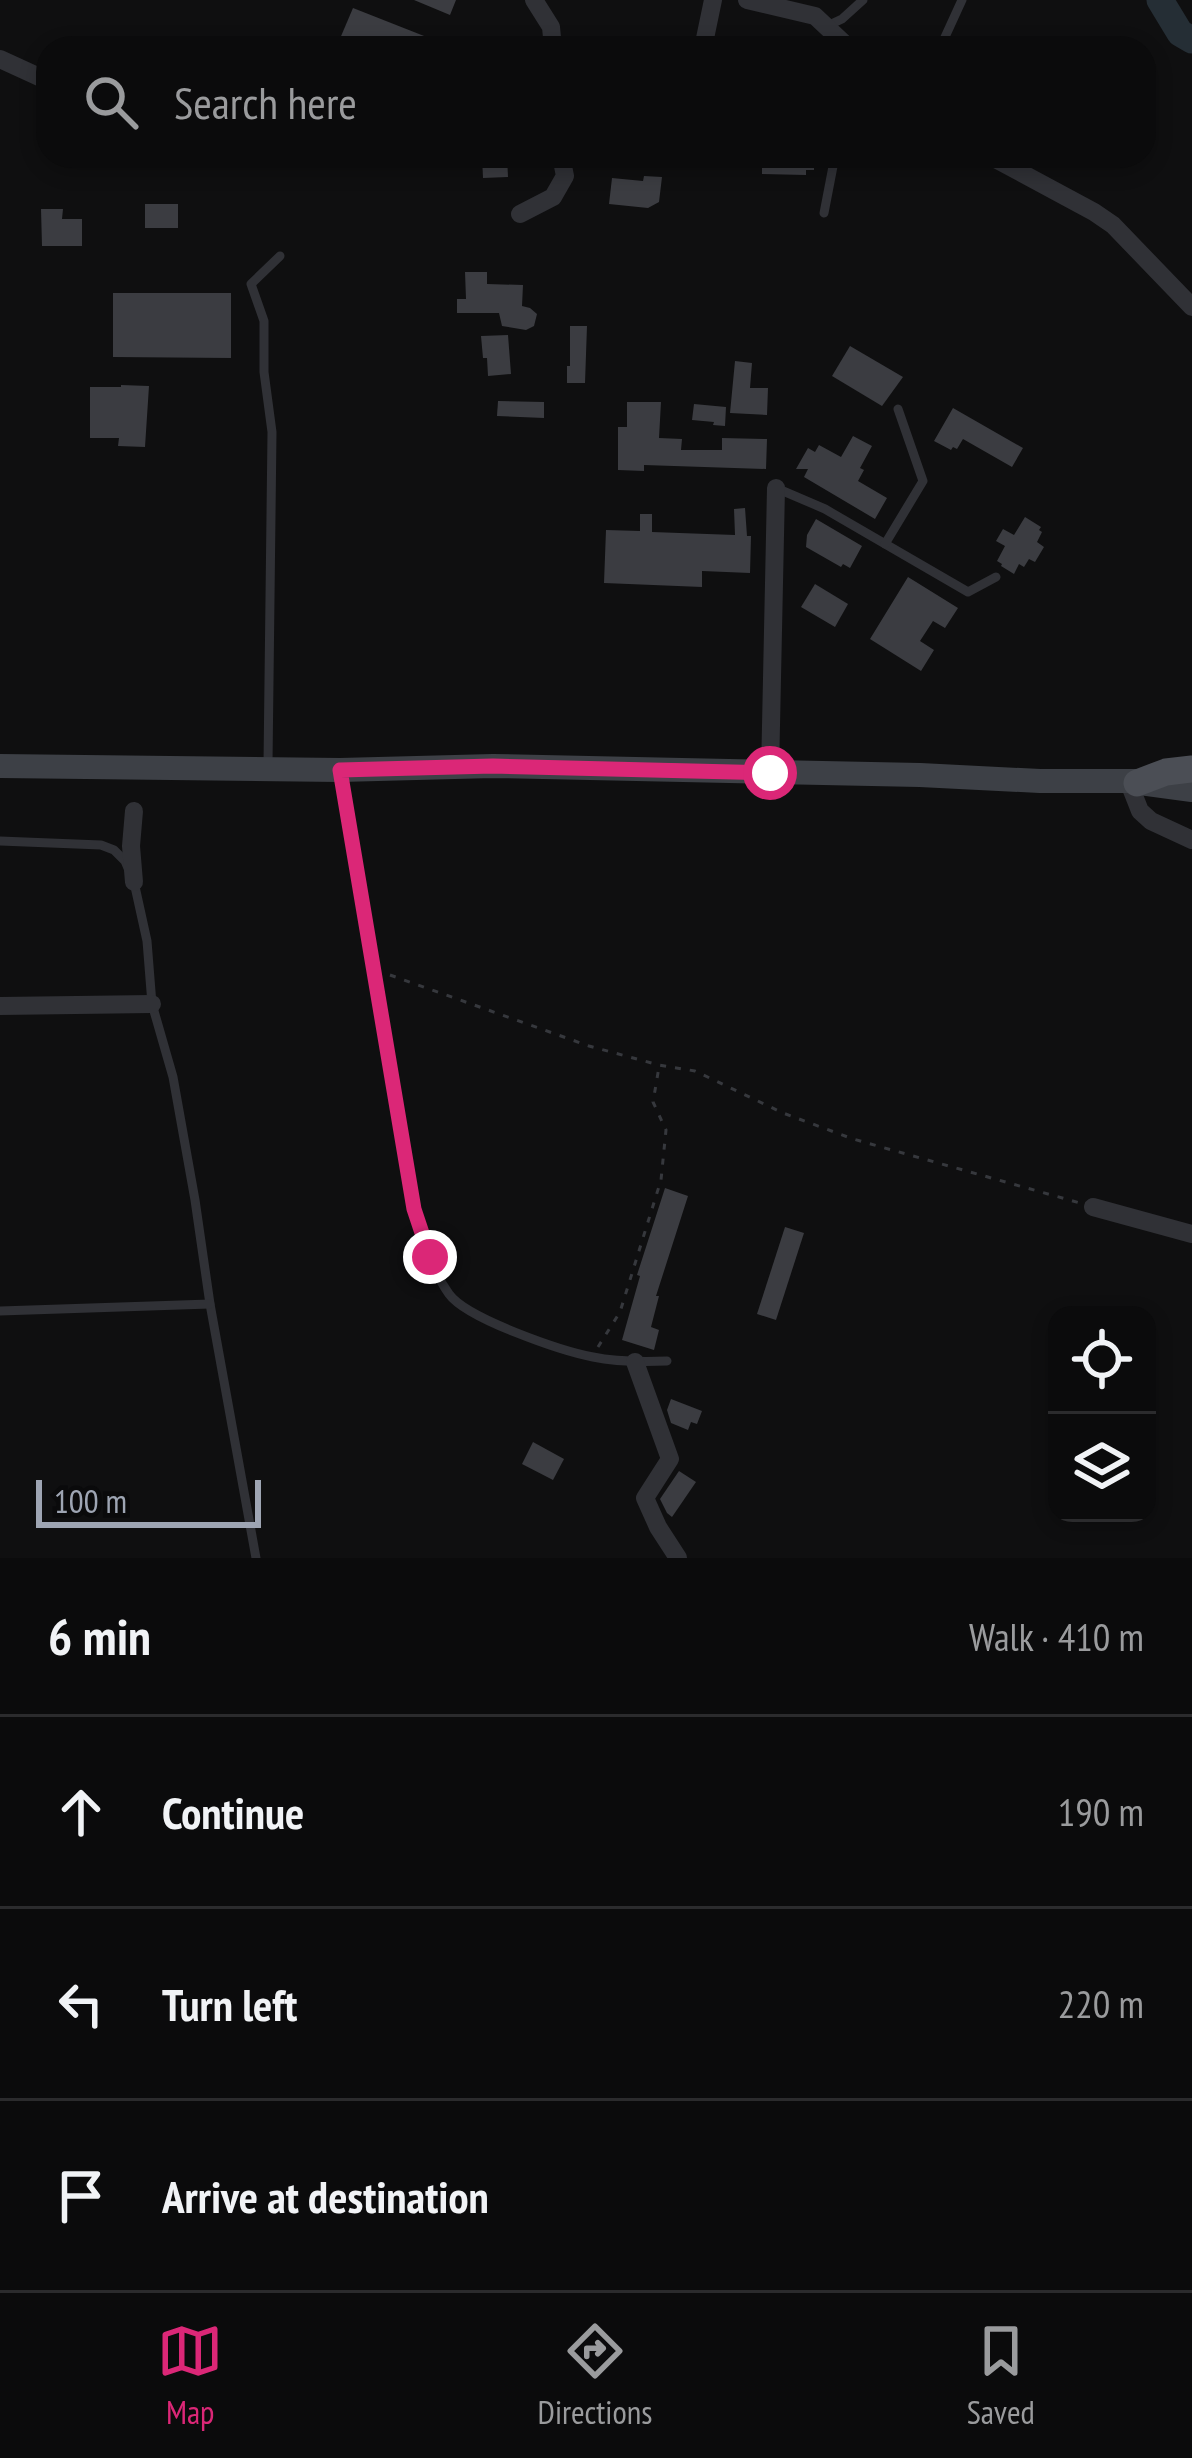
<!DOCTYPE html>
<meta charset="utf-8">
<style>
body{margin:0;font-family:"PT Sans Narrow",sans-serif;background:#19191a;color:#f1f3f6}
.controls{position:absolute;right:36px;bottom:36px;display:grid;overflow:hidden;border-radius:24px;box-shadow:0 6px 18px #0003}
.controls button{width:108px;height:108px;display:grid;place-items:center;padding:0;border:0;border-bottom:3px solid #2b2b2d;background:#0b0b0c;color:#f1f3f6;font:60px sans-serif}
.scale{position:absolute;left:36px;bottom:30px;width:225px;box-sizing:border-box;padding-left:12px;border:6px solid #9ea5b3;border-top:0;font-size:33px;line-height:42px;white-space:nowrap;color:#9ea5b3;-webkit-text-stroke:9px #0a0a0b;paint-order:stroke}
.stop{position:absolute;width:36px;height:36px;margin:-27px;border:9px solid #db2777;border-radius:50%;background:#fff}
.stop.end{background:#db2777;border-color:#fff;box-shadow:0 3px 12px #0008}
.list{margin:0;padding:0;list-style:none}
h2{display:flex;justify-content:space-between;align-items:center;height:156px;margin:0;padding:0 48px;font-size:51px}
h2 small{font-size:39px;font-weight:400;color:#9a9b9d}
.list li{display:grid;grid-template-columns:78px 1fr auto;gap:36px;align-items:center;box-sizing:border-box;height:192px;padding:0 48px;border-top:3px solid #2b2b2d}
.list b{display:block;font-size:45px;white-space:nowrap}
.list em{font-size:39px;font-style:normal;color:#9a9b9d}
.icon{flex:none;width:66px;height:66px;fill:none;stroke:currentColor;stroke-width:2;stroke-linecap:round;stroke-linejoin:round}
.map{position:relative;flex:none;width:1192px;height:1558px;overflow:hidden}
.search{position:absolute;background:#0b0b0c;box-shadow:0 6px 18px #0003;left:36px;right:36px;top:36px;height:132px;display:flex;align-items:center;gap:30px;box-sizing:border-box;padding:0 42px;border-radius:36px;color:#9a9b9d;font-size:45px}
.sheet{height:732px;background:#0b0b0c}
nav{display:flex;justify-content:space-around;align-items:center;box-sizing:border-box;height:168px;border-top:3px solid #2b2b2d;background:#0b0b0c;font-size:33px;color:#9a9b9d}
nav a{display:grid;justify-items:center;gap:6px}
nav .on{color:#db2777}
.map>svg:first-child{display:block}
</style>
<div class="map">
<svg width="1192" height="1558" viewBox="0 0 1192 1558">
<rect width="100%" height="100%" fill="#0f0f10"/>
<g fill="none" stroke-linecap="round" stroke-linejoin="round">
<!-- river -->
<polyline stroke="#252e35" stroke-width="27" points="1160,0 1180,33 1192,40"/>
</g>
<!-- building -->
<g fill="#3b3c41">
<polygon points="414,0 456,0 450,15"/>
<polygon points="353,8 452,47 452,48 336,48"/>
<polygon points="482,156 507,156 508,177 483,178"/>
<polygon points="762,156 814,156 814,170 806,170 806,175 762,174"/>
<polygon points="644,176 662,177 659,202 648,208 609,204 612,178 643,181"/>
<rect x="145" y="204" width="33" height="24"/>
<polygon points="41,209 63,209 62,219 82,219 82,246 42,246"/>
<polygon points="465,272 487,272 487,284 523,285 522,306 530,308 537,314 534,326 526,330 502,326 499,313 457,313 457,299 466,299"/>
<polygon points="113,293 231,293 231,358 113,357"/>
<polygon points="570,326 587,326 585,383 567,383 567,366 570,366"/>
<polygon points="508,335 511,374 488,376 487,358 483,358 481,336"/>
<polygon points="850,346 903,377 882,406 832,376"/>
<polygon points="735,361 752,363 750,388 768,388 767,415 730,413"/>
<polygon points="121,385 149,386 145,447 118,446 119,438 90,438 90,387 121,387"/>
<polygon points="498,401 544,402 544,418 497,416"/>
<polygon points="627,402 661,402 659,438 682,439 681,450 722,450 722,438 767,439 766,469 644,465 644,471 618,470 618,427 627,427"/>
<polygon points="694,404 726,407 725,426 713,425 714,422 692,420"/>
<polygon points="953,408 1023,448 1012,467 963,439 957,449 953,447 951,450 934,441"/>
<polygon points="853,436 872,446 860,468 864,470 858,481 887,498 875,519 804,477 808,469 796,469 808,448 815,452 819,445 841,457"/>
<polygon points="745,508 747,536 751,536 750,573 702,571 702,587 604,583 606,530 640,531 640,514 652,514 652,532 735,535 734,509"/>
<polygon points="1025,517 1041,527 1039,530 1042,532 1037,542 1044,547 1035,562 1029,559 1024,567 1019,564 1014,574 1001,566 1002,564 997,561 1005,546 996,541 1003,529 1014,535"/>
<polygon points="816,519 862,546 850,568 843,564 841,567 806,547 807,535"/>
<polygon points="908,577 958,608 945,628 933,621 920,641 934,650 921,671 870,639"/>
<polygon points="815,584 848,604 835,627 801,607"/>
<polygon points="665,1188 688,1196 656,1296 659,1296 651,1327 659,1330 654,1350 622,1340 640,1276 637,1275"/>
<polygon points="785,1227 804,1233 776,1320 757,1314"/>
<polygon points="671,1399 702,1411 697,1424 691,1422 688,1430 671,1423 667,1410"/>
<polygon points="533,1442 564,1459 553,1480 522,1464"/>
<polygon points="679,1471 696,1482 672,1517 667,1513 660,1499"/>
</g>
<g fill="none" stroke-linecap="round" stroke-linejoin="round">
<!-- path -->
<g stroke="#36383d" stroke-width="3" stroke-dasharray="6 9" stroke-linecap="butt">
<polyline points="390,975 589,1046 659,1065 695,1071 783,1113 853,1139 1080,1203"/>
<polyline points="598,1347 620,1312 661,1180 666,1130 653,1102 659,1067"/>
</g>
<!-- lane -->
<g stroke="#303136" stroke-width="9">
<polyline points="827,26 842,19 863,0"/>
<polyline points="940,48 962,0"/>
<polyline points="824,213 835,156"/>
<polyline points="776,488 825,509 968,592 996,577"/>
<polyline points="885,544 923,481 898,409"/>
<polyline points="268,764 272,432 264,372 264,321 251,284 280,256"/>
<path d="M340,770L414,1209C423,1238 431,1269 449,1294C467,1319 562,1351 593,1357C617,1362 642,1362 667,1361"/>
<polyline points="0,841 101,845 114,850 125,861 134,882 147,941 152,1004 173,1077 195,1200 210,1304 256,1558"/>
<polyline points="0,1311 210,1304"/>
</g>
<!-- street -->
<g stroke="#303136" stroke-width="18">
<polyline points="534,0 551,27 553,48"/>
<polyline points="747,0 815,16 849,48"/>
<polyline points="703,48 713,0"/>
<polyline points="0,59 48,81"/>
<polyline points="990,156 1094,212 1113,225 1192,307"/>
<polyline points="520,214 553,197 565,176 561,156"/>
<polyline points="770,773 776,488"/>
<polyline points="1129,783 1140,811 1151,821 1192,840"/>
<polyline points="134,811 131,846 134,882"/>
<polyline points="0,1006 152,1004"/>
<polyline points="1093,1207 1192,1234"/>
<polyline points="635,1362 670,1459 645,1498 658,1527 678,1558"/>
</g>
<!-- secondary -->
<g stroke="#3d4046" stroke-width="24">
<polyline points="0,766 340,770 493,766 920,775 1040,781 1154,781"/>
<polyline points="1140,783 1192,790"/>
</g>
<!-- primary -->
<polyline stroke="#4b4e55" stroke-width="27" points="1137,783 1166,772 1192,769"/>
</g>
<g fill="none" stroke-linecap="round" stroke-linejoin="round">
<!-- route -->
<polyline stroke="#db2777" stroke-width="15" points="430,1257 414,1209 340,770 493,766 770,773"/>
</g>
</svg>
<div class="controls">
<button><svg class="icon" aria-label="locate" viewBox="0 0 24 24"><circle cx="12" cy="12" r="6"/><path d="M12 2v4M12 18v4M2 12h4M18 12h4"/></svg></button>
<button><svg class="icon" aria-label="layers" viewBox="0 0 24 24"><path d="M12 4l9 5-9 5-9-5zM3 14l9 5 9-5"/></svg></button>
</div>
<div class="scale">100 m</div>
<div class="stop" style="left:770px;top:773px"></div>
<div class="stop end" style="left:430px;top:1257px"></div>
<div class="search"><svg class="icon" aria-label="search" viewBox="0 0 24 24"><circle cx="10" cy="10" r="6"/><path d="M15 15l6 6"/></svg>Search here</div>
</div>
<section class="sheet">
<h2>6 min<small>Walk · 410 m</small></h2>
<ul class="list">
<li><svg class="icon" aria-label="ahead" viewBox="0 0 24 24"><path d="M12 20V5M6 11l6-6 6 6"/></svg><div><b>Continue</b></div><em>190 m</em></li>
<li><svg class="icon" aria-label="left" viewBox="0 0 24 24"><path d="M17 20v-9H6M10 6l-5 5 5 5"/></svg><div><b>Turn left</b></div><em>220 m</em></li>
<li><svg class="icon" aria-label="arrive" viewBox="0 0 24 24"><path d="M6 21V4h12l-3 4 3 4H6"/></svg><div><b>Arrive at destination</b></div></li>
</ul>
</section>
<nav>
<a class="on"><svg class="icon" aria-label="map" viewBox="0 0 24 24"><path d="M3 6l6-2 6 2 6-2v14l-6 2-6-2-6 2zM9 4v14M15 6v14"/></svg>Map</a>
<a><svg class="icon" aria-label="directions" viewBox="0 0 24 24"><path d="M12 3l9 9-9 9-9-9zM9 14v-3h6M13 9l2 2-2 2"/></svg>Directions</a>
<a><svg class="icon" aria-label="saved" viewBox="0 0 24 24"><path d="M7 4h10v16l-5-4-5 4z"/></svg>Saved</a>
</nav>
